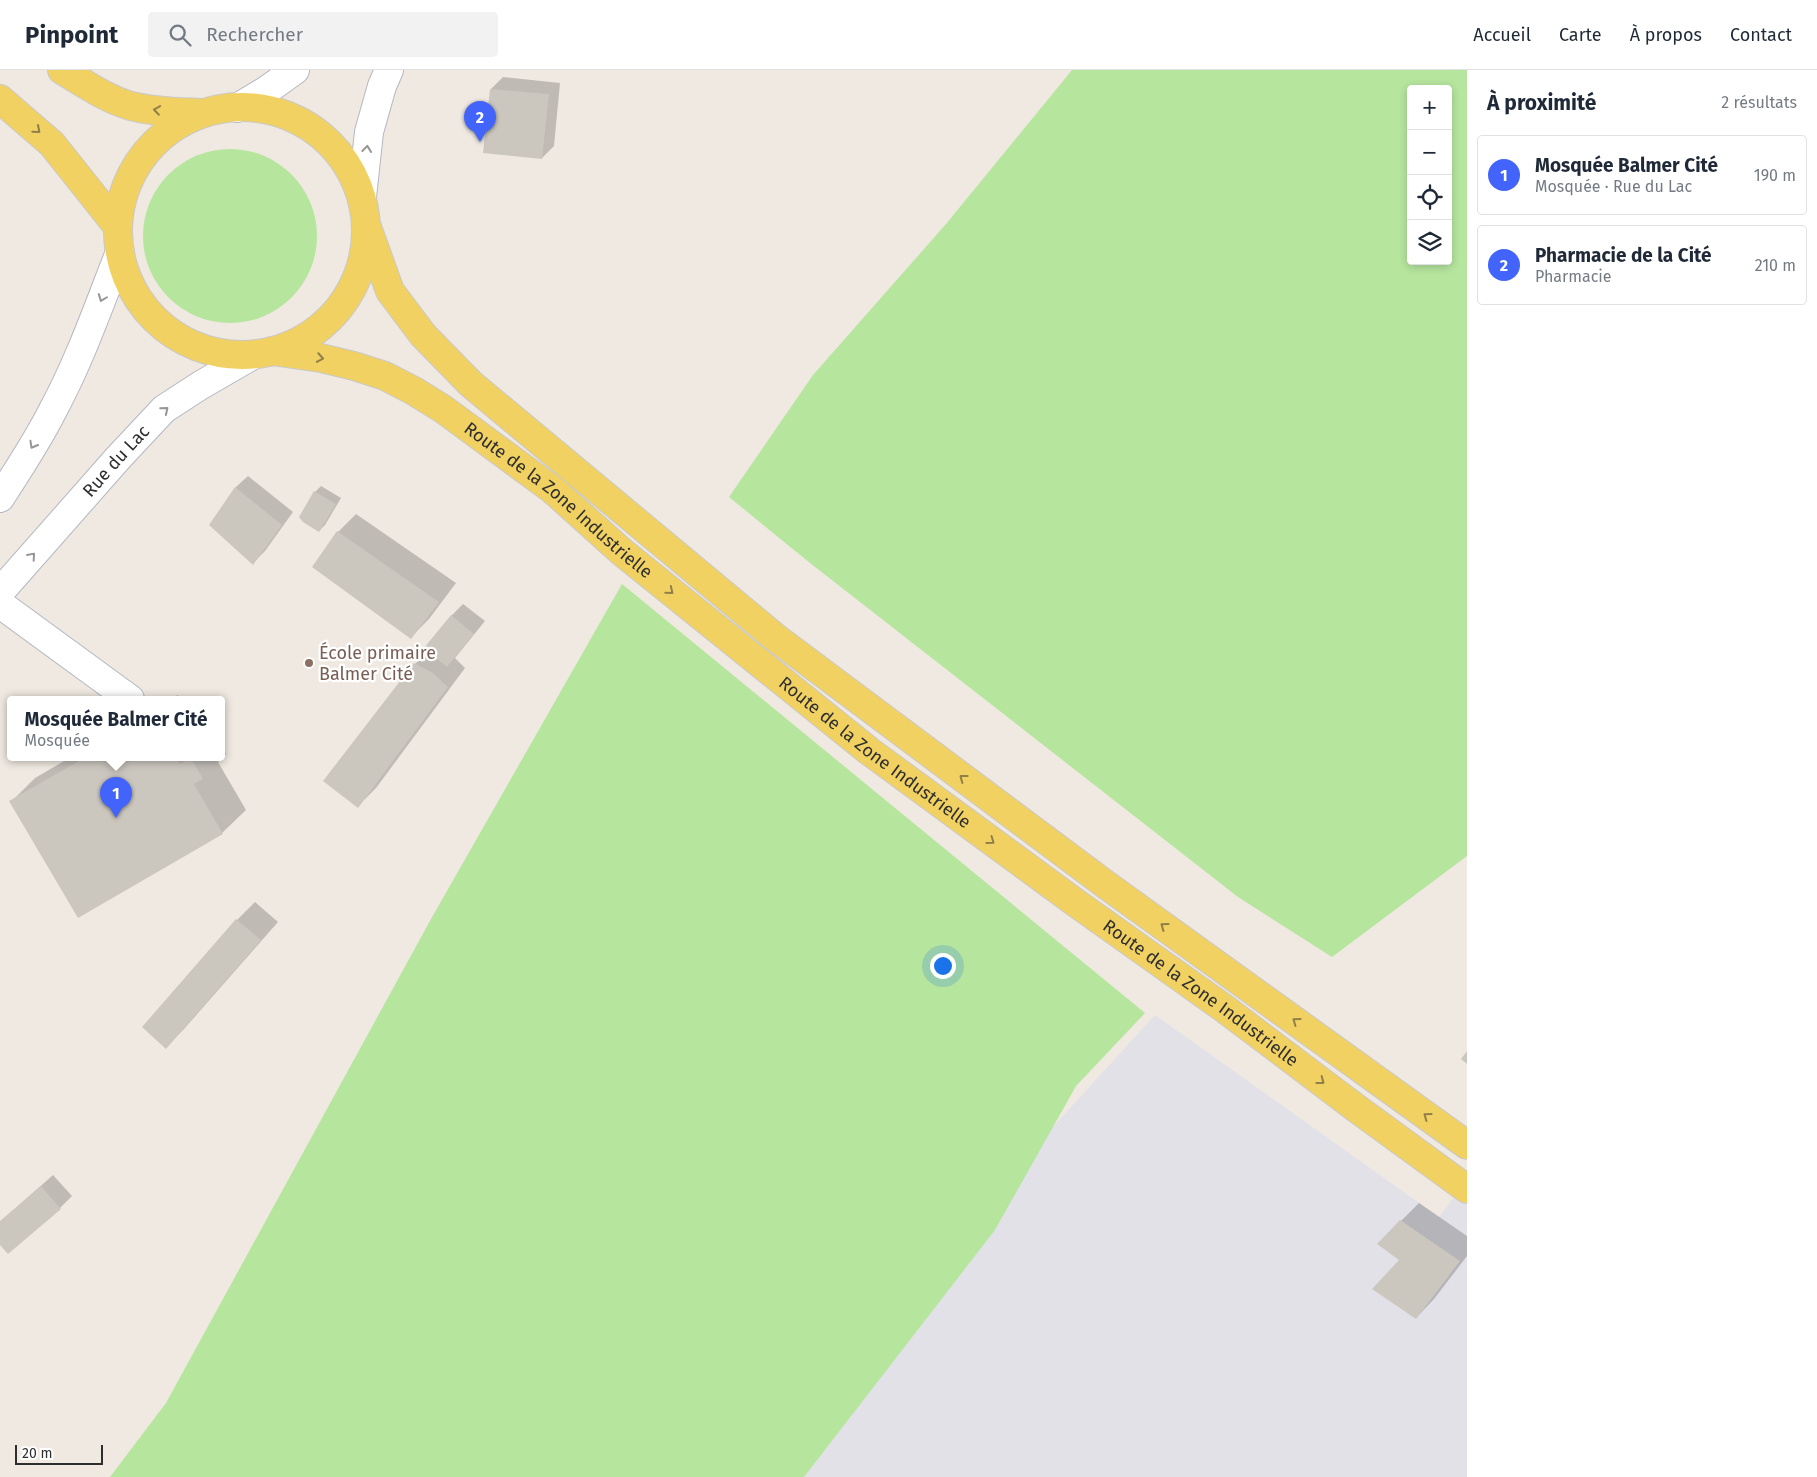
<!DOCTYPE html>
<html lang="fr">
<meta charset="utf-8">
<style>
body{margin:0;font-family:"Fira Sans",sans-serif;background:#f2f2f3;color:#1f2937}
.controls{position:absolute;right:15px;top:15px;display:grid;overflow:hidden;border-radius:5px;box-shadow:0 2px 8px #0003}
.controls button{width:45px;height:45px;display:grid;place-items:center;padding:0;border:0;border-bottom:1px solid #e0e1e3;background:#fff;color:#1f2937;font:25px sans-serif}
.scale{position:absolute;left:15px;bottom:12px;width:88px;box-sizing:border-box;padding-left:5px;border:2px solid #2e2e2e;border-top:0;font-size:14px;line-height:18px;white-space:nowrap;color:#2e2e2e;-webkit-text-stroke:4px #fff;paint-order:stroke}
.you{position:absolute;left:942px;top:895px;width:18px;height:18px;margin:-12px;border:4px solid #fff;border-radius:50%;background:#1a73e8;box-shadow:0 0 0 8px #1a73e833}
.badge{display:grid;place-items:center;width:32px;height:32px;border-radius:50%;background:#4264fb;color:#fff;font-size:16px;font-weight:700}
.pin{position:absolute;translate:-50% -41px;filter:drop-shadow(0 1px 2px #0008)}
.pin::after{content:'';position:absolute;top:26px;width:18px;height:15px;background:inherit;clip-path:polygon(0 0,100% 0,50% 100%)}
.popup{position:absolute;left:7px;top:626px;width:218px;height:65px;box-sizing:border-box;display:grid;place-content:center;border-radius:5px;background:#fff;filter:drop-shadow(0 1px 4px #0005);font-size:16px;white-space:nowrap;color:#747a83}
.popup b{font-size:19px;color:#1f2937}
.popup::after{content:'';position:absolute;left:50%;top:100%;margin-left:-10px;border:10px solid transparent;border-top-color:#fff}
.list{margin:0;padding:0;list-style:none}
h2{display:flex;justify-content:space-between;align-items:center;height:65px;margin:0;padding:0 20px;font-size:21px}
h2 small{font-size:16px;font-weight:400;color:#747a83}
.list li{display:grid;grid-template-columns:32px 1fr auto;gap:15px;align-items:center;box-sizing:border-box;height:80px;margin:0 10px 10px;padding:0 10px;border:1px solid #e0e1e3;border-radius:5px}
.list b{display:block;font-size:19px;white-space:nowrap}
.list p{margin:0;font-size:16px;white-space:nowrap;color:#747a83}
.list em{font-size:16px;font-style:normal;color:#747a83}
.icon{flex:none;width:28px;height:28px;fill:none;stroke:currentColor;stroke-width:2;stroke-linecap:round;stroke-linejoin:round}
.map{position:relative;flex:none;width:1467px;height:1407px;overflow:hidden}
header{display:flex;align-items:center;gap:30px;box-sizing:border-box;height:70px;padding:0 25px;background:#fff;border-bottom:1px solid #e0e1e3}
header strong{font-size:24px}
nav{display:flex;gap:28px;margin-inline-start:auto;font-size:18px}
.search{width:350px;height:45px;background:#f2f2f3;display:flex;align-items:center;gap:12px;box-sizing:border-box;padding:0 18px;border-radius:5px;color:#747a83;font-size:19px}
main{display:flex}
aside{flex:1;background:#fff}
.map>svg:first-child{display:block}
</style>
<header>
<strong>Pinpoint</strong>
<div class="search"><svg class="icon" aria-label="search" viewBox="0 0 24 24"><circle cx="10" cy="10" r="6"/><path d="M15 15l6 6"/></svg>Rechercher</div>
<nav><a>Accueil</a><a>Carte</a><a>À propos</a><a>Contact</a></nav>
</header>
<main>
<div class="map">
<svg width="1467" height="1407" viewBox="0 0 1467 1407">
<rect width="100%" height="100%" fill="#efe9e1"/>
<!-- industrial -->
<polygon fill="#e3e1e8" points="1155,945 1439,1147 1467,1110 1467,1407 733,1407"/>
<!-- green -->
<g fill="#b6e59e" fill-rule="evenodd">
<path d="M1072,0H1467V786L1332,887L1238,827L810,493L729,427L813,305L946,154ZM1411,19H1448V191H1411Z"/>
<circle cx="230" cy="166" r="87"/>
<polygon points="622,514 1145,943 1076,1016 995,1160 804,1407 110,1407 166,1333 431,849"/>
</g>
<!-- shadow -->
<g fill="#0003">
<polygon points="503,7 560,13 554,76 542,88 491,19"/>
<polygon points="248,406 293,442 265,481 253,493 211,455 236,417"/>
<polygon points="321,416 341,428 325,455 319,461 315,422"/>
<polygon points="356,444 456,513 429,549 411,567 314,496 338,462"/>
<polygon points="463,534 485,551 455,588 465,598 376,718 358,736 415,594 429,580 451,546"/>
<polygon points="178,625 181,629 170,629"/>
<polygon points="221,675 226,684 218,692 246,740 222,763 11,732 35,708 71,687 221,687"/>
<polygon points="255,832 278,852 184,959 166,977 237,850"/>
<polygon points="53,1105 72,1126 60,1138 0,1173 0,1152"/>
<polygon points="1419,1133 1467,1166 1467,1186 1434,1229 1416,1248 1400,1190 1401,1151"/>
</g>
<!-- building -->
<g fill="#cbc7bf">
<polygon points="490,19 549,24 542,89 483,83"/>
<polygon points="235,417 282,455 253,495 209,455"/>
<polygon points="314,421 336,434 319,462 303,452 299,447"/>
<polygon points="337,461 439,532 411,569 312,497"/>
<polygon points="451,545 474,564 447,597 424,578"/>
<polygon points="414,593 433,603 448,617 358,738 323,711"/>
<polygon points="86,687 176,687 180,694 191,688 203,709 194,714 223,764 78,848 9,731"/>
<polygon points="236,849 261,870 166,979 142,957"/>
<polygon points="1467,981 1467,994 1461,989"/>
<polygon points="41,1116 61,1139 8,1184 0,1175 0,1151"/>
<polygon points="1400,1150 1460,1191 1416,1249 1372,1219 1399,1190 1377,1174"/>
</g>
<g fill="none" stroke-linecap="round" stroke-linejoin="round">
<defs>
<g id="minor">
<polyline points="237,38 267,20 295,0"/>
<polyline points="362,127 369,62 382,16 389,0"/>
<path d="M0,428C19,399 38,370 53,340C80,290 99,235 120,182"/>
<path id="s1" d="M0,522L119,387L164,339L201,315L253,285"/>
<polyline points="0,534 130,629"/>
</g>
<g id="major">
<path d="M62,0C84,13 106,29 131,36C154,42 178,42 201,43"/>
<polyline points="0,29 52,74 118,157"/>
<circle cx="242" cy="161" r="124"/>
<polyline points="367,157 390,221 423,265 471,314 776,568 1105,814 1467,1075"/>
<path id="s2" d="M272,281L321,288L354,296L385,306L414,321L443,339L553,420L622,482L869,681L1076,833L1225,939L1356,1038L1467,1119"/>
</g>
</defs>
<!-- minor casing -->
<use href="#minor" stroke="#b4b7c1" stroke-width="30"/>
<!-- major casing -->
<use href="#major" stroke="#c9c9c9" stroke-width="30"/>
<!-- minor -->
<use href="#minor" stroke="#fff" stroke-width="28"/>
<!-- major -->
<use href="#major" stroke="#f2d163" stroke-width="28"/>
</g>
<!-- one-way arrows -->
<defs><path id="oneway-chevron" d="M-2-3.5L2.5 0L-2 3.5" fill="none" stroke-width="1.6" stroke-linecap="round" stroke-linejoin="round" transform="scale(1.25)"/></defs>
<g stroke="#908048">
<use href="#oneway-chevron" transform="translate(157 40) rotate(-172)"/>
<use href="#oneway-chevron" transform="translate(37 60) rotate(41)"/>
<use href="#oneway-chevron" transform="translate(320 288) rotate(10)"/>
<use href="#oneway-chevron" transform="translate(670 521) rotate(39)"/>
<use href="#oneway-chevron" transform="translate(963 708) rotate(-143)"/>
<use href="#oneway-chevron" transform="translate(991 771) rotate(36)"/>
<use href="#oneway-chevron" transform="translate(1164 856) rotate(-144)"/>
<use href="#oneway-chevron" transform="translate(1296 951) rotate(-144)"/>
<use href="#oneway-chevron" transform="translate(1321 1011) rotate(37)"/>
<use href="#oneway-chevron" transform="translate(1427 1046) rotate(-144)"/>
</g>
<g stroke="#969696">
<use href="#oneway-chevron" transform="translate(367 79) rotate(-84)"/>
<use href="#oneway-chevron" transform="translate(102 228) rotate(111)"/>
<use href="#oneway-chevron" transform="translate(165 340) rotate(-40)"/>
<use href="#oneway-chevron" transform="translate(33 375) rotate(120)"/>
<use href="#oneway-chevron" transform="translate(32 486) rotate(-49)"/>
</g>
<!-- markers -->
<circle fill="#8d6e63" stroke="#fff" stroke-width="2" cx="309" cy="593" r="5"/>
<g text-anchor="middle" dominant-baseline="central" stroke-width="4.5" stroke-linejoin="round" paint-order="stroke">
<!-- street labels -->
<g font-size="18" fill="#2e2e2e" stroke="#fff">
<text stroke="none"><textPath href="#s1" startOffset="175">Rue du Lac</textPath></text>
<text stroke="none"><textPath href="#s2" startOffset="330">Route de la Zone Industrielle</textPath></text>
<text stroke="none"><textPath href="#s2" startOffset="735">Route de la Zone Industrielle</textPath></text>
<text stroke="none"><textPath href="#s2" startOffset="1140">Route de la Zone Industrielle</textPath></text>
</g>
<!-- education labels -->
<g font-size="18" fill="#785e54" stroke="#fff" text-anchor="start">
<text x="319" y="583">École primaire<tspan x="319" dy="21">Balmer Cité</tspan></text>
</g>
</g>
</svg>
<div class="controls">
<button>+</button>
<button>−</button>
<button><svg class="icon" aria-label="locate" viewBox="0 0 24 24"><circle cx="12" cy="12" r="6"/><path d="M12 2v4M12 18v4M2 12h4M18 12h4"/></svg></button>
<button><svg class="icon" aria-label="layers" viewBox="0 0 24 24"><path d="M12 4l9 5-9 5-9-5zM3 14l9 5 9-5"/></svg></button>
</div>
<div class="scale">20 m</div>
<div class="you"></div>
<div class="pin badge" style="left:116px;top:748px">1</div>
<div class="popup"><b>Mosquée Balmer Cité</b>Mosquée</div>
<div class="pin badge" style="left:480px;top:72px">2</div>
</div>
<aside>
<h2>À proximité<small>2 résultats</small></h2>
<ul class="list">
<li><span class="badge">1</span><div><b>Mosquée Balmer Cité</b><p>Mosquée · Rue du Lac</p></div><em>190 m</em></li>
<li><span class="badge">2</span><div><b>Pharmacie de la Cité</b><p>Pharmacie</p></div><em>210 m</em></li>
</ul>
</aside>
</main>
